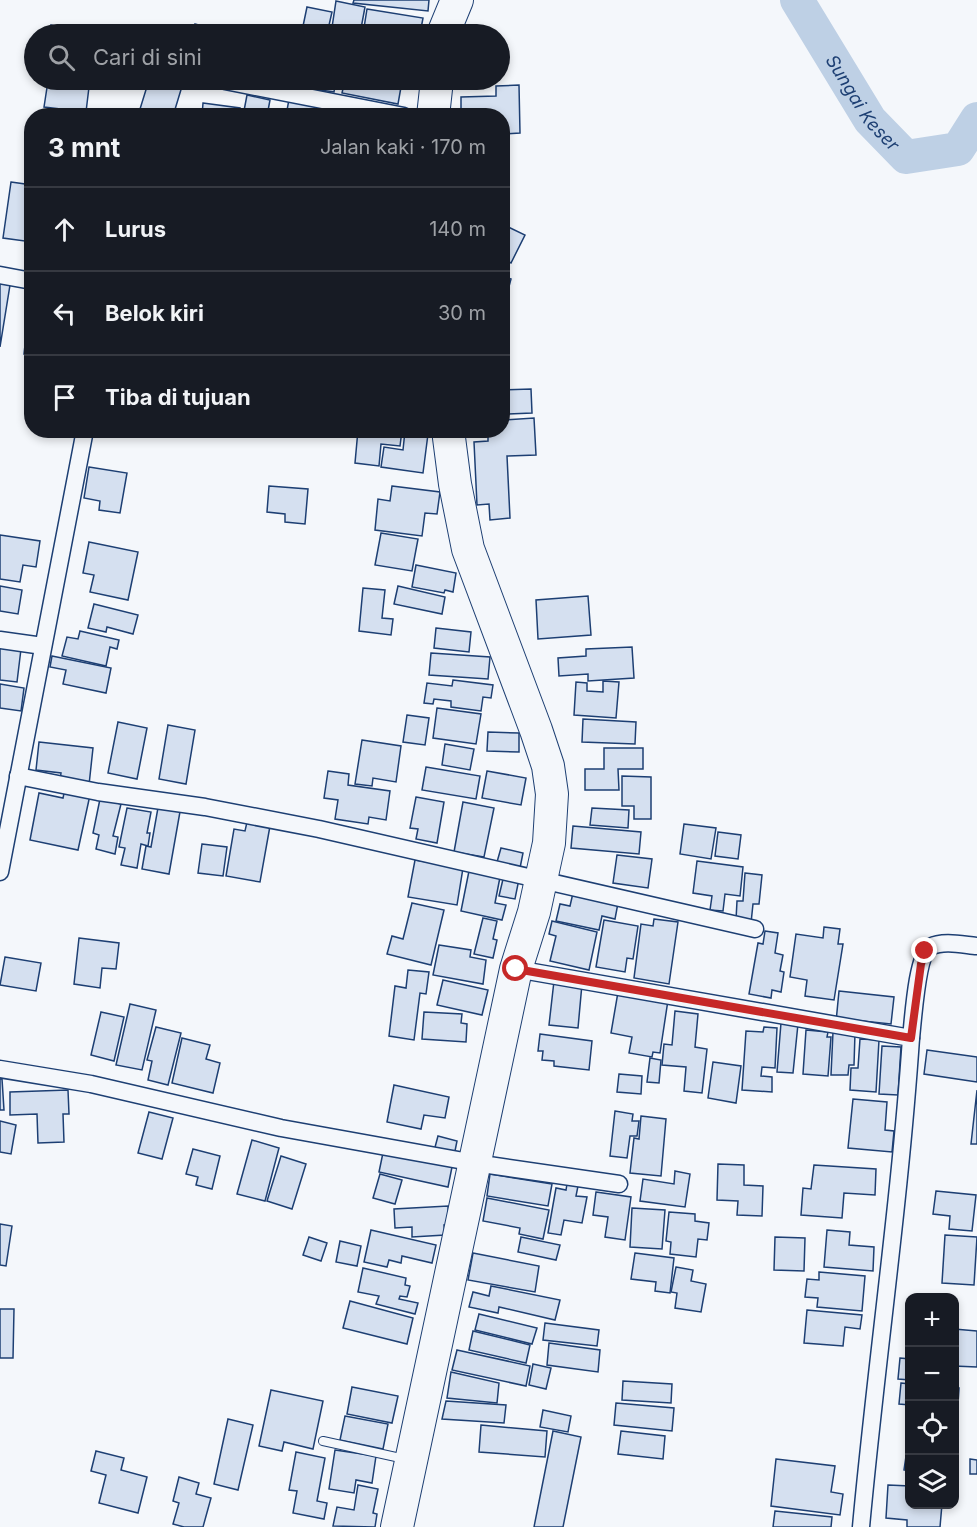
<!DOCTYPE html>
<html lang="id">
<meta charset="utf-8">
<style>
body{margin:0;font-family:Inter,sans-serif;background:#20242c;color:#f1f3f6}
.controls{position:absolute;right:18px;bottom:18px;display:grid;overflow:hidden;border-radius:12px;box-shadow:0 3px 9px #0003}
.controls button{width:54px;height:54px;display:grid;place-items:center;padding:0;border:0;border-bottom:2px solid #363941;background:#171b24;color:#f1f3f6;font:30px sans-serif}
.stop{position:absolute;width:18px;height:18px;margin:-14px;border:4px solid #c62828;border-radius:50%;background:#fff}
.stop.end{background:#c62828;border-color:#fff;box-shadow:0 2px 6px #0008}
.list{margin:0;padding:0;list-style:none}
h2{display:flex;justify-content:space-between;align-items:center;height:78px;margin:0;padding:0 24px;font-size:26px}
h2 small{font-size:20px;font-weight:400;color:#9ea1a6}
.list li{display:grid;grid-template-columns:39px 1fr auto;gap:18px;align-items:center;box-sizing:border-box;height:84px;padding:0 24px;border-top:2px solid #363941}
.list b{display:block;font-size:22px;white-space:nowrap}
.list em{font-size:20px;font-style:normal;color:#9ea1a6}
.icon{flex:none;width:33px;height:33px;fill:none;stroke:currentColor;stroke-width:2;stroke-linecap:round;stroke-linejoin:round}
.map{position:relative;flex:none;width:977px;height:1527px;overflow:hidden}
.search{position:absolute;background:#171b24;box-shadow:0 3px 9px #0003;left:24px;top:24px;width:486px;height:66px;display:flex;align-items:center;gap:15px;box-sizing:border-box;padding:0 21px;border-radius:33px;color:#9ea1a6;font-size:22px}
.panel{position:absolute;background:#171b24;box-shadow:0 3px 9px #0003;left:24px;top:108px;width:486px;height:330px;border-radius:24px}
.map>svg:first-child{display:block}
</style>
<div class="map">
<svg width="977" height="1527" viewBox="0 0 977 1527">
<rect width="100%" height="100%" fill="#f4f7fb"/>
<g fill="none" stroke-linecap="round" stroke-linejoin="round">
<!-- river -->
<path stroke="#bed0e5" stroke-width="34" id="s1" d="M797,0L870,120L906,157L958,149L977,119"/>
</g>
<!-- building -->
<g fill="#d5e0f0" stroke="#1d3f73" stroke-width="1.5">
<polygon points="354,0 429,0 428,11 353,3"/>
<polygon points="336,1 365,7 360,34 331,34"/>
<polygon points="307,7 332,12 327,34 290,34 291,28 302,31"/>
<polygon points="367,9 423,18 420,34 363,34"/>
<polygon points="195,24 225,32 224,34 193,34"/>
<polygon points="51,25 82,33 82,34 49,34"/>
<polygon points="149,80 172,80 183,83 173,116 158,116 140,109"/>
<polygon points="282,80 306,80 304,88 281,83"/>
<polygon points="308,80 342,80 342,81 336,80 334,92 307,88"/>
<polygon points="345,80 385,80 397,82 397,86 401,87 398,104 342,93"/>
<polygon points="48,81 89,87 86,112 44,107"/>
<polygon points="519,85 520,133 502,134 502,116 461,116 461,97 496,96 496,86"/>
<polygon points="247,95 270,100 267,116 243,116"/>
<polygon points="289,99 318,104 316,116 286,116"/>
<polygon points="203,103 240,108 239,116 202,116"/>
<polygon points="323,103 348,110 347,116 321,116"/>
<polygon points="11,182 32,185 32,242 3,238"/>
<polygon points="502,224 525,235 511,263 502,258"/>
<polygon points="502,276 511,279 503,309 502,309"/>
<polygon points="0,283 10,285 0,347"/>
<polygon points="28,318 32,319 32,354 24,354"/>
<polygon points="502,380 504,390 531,389 532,413 505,414 505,420 534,418 536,455 507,456 510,518 490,520 489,504 477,505 474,442 488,441 488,430 502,430"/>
<polygon points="358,430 402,430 400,446 381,444 379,466 355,463"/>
<polygon points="405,431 428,434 423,473 381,467 384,447 403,450"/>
<polygon points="89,467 127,473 120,513 99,510 100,501 84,498"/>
<polygon points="269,486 308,489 305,524 285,522 285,514 267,512"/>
<polygon points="392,486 440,492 437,514 425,513 422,536 375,530 378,499 390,501"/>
<polygon points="381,533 418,539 412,571 375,565"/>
<polygon points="0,535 40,541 36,567 23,565 20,582 0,579"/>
<polygon points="89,542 138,552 128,600 90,592 94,575 83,573"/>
<polygon points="416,565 456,573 453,592 445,590 444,593 412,587"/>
<polygon points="0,586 22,590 18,614 0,611"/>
<polygon points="398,586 445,597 442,614 394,604"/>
<polygon points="363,588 385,590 382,618 393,619 391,635 359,631"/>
<polygon points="588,596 591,635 538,639 536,600"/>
<polygon points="94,604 138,615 133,634 107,627 106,632 88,628"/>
<polygon points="436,628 471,632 469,652 434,648"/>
<polygon points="80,631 119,640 117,649 110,647 106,666 62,656 67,637 78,639"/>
<polygon points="0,647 21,649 17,682 0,680"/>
<polygon points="632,647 634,678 588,681 588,674 559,676 558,658 586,656 586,649"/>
<polygon points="431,653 490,657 488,679 429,675"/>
<polygon points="52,656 111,668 106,693 63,684 66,670 50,667"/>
<polygon points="453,680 493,685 491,698 483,697 481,711 451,707 451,701 434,699 433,704 424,703 427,683 452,686"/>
<polygon points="603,681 619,682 616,718 574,715 576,682 587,683 587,691 603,692"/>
<polygon points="0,684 24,688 21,711 0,708"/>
<polygon points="437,708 481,714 476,744 433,738"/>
<polygon points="407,715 429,718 425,745 403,742"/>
<polygon points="583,719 636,722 635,744 582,742"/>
<polygon points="118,722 147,728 137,779 108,773"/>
<polygon points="168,725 195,730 186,784 159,779"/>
<polygon points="488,732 519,733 519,752 487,751"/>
<polygon points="362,740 401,746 396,782 373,778 372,786 355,784"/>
<polygon points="39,742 93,748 89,785 60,781 61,773 36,770"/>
<polygon points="445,744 474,749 470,770 442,765"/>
<polygon points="604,748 643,748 643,769 618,769 619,790 585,790 585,769 604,769"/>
<polygon points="426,767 480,776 476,799 422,790"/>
<polygon points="328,771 349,774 348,785 390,791 386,820 369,817 368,824 335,819 338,800 324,798"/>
<polygon points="487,771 526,778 521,805 482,798"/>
<polygon points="622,776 651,777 651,819 634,819 634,806 622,806"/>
<polygon points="65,789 90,795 78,850 30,840 39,793 63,798"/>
<polygon points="416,797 444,802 437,843 416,839 418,829 410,828"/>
<polygon points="100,799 121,804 113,836 118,837 115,854 96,849 99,835 93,833"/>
<polygon points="159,802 181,806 169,874 142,869 146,846 151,847"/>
<polygon points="463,802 494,808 484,857 454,852"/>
<polygon points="127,808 151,812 147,833 150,833 148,846 141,844 137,868 121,865 125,848 119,847"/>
<polygon points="592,808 629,810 628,828 590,825"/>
<polygon points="247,822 270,826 260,882 226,876 234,829 245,831"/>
<polygon points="684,824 716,828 711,859 680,854"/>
<polygon points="573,826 641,832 639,854 571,848"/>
<polygon points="718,832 741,835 738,859 715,856"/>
<polygon points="202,844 227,847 223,876 198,873"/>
<polygon points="501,848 523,853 520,868 497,862"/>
<polygon points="617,855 652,859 648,888 613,883"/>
<polygon points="415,860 463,868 457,905 408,897"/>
<polygon points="697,861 743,867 740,896 725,894 723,911 710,910 712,896 693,893"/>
<polygon points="470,866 501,872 495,903 506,905 502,920 461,911"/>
<polygon points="745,873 762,875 759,904 753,904 751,923 736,920 737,901 743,901"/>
<polygon points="504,875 519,879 515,899 499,896"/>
<polygon points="573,893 618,903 615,919 602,916 599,930 556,921 560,904 570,906"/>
<polygon points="412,903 444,910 431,965 387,954 392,936 403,939"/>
<polygon points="483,918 497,921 493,939 497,940 493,958 474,954"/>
<polygon points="654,919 678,922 669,984 634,978 641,924 653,926"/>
<polygon points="604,920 638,926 633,959 627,958 625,972 596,967"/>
<polygon points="552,921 597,932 589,970 550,961 556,936 549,934"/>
<polygon points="824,927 840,929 838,944 843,944 834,1000 805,996 807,980 790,977 796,934 823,938"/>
<polygon points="765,931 778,933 775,953 783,955 780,971 784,972 781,992 772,990 771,998 749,994 758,943 763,944"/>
<polygon points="79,938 119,943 116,969 102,968 100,988 74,984"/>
<polygon points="439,945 471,950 470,957 486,960 483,984 433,975"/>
<polygon points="5,957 41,963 36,991 0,985"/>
<polygon points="408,970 429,972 426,994 420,993 414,1040 389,1036 395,986 406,988"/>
<polygon points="443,980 488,990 482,1015 437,1005"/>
<polygon points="554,981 582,984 578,1028 549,1025"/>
<polygon points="839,991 894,997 891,1024 853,1020 836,1022"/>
<polygon points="618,992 668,1000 660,1053 653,1052 652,1057 629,1053 632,1037 611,1033"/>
<polygon points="130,1004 156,1010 142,1070 116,1065"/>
<polygon points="675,1011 698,1014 695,1047 707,1049 702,1093 684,1091 686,1067 662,1065 664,1044 672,1045"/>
<polygon points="101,1012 124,1017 114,1061 91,1055"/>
<polygon points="424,1012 462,1014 461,1023 467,1024 466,1042 422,1039"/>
<polygon points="781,1023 798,1024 793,1073 777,1072"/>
<polygon points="156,1027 181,1033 168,1085 148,1080 152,1061 147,1060"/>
<polygon points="764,1027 777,1028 775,1068 762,1067 761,1076 772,1077 772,1092 742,1090 746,1031 763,1032"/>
<polygon points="806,1030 828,1032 827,1037 831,1037 828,1076 803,1074"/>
<polygon points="833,1032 855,1033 854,1065 849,1065 848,1075 831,1075"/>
<polygon points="540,1034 592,1041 589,1070 554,1066 554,1061 542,1060 543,1051 538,1051"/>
<polygon points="182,1038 210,1045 206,1059 220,1063 213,1093 172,1083"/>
<polygon points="860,1039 879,1040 876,1092 850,1090 851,1068 858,1068"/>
<polygon points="882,1046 901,1047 898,1095 879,1094"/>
<polygon points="927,1050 977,1057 977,1082 924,1074"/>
<polygon points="650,1058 661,1060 659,1083 647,1082"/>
<polygon points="713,1062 741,1066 736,1103 708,1098"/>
<polygon points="619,1074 642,1076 641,1094 617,1092"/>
<polygon points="0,1079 2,1079 4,1110 0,1110"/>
<polygon points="394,1085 449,1097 445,1118 424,1115 421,1129 387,1122"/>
<polygon points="68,1090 69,1114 63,1114 64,1142 38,1143 37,1114 10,1115 10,1092"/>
<polygon points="977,1090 977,1144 971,1144"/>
<polygon points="853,1099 887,1102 885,1130 894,1131 892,1152 848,1148"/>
<polygon points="615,1111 633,1114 632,1121 639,1121 637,1136 630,1136 627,1158 610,1156"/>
<polygon points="149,1112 173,1118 162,1159 138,1153"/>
<polygon points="641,1116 666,1119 661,1176 630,1173 634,1138 639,1139"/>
<polygon points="0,1121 16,1125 11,1154 0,1152"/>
<polygon points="438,1136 457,1141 454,1156 434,1151"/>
<polygon points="252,1140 279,1148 265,1201 237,1194"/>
<polygon points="384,1148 453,1162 448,1187 379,1172"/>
<polygon points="193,1149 220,1156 212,1189 196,1185 198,1177 186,1174"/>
<polygon points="281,1156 306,1164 292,1209 267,1201"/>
<polygon points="718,1164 744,1165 744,1185 763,1186 762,1216 737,1215 738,1201 717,1200"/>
<polygon points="814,1165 876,1169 875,1195 844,1193 842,1218 801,1215 803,1188 811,1189"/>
<polygon points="675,1171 690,1174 685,1207 640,1201 643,1179 674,1184"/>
<polygon points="380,1174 402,1180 395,1204 373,1198"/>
<polygon points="490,1174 552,1184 548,1206 487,1196"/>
<polygon points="567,1184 578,1186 576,1196 587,1197 582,1223 564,1220 561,1235 548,1233 556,1188 566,1190"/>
<polygon points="936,1191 976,1195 972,1231 949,1229 950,1216 933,1214"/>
<polygon points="596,1192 631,1197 625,1240 605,1237 608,1217 593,1215"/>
<polygon points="487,1198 549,1210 543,1239 519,1234 520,1228 483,1221"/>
<polygon points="448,1206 449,1225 444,1225 445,1235 412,1237 412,1227 395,1228 394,1209"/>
<polygon points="632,1208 665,1210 662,1249 630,1247"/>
<polygon points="669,1212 695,1214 695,1221 709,1223 707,1240 698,1239 696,1257 670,1254 671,1242 666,1241"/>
<polygon points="0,1224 12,1226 6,1266 0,1265"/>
<polygon points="371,1230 436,1245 432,1263 402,1256 401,1263 389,1260 387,1267 364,1262"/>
<polygon points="827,1230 850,1232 849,1245 874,1247 873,1271 824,1267"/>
<polygon points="945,1235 977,1237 974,1285 942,1283"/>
<polygon points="309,1237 327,1243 321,1261 303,1255"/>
<polygon points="521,1237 560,1245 556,1260 518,1252"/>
<polygon points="775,1237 805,1238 804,1271 774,1270"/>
<polygon points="340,1241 361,1246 357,1266 336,1262"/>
<polygon points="473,1253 539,1266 535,1292 468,1280"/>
<polygon points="635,1253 674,1258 670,1293 655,1291 656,1282 631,1279"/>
<polygon points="676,1267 693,1270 691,1281 706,1284 701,1312 675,1308 677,1293 671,1292"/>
<polygon points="363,1268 406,1278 405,1285 410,1286 407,1297 400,1296 399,1299 418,1303 415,1314 376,1304 379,1296 358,1292"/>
<polygon points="819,1272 865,1276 862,1311 817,1307 818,1298 805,1297 807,1279 819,1280"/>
<polygon points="491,1286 560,1300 555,1320 499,1307 498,1313 469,1307 473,1292 489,1296"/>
<polygon points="350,1301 413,1318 407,1344 343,1328"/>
<polygon points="0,1309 14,1309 13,1358 0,1358"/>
<polygon points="807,1310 862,1315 860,1329 845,1327 843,1346 804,1343"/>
<polygon points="479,1314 537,1328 532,1344 475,1330"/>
<polygon points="545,1323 599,1330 597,1346 543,1340"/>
<polygon points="954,1329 977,1331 977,1367 954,1366"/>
<polygon points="473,1331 530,1345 526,1363 469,1350"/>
<polygon points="549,1343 600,1350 598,1372 547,1365"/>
<polygon points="457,1350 530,1366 526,1386 452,1370"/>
<polygon points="900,1358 910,1359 910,1380 898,1379"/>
<polygon points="533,1364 551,1368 546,1389 529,1385"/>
<polygon points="451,1372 499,1383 497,1403 447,1398"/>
<polygon points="623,1381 672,1384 671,1403 622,1400"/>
<polygon points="901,1383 910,1384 910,1405 899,1404"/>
<polygon points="352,1387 398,1396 392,1423 347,1414"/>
<polygon points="954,1388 959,1388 957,1420 954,1420"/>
<polygon points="271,1390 323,1401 313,1449 284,1442 282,1451 259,1446"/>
<polygon points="446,1401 506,1405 504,1423 442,1419"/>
<polygon points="616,1403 674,1408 672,1431 614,1425"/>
<polygon points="543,1410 571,1416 568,1432 540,1427"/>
<polygon points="345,1416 388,1424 383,1449 340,1440"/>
<polygon points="228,1419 253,1425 238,1490 214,1484"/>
<polygon points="481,1425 547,1431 545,1457 479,1452"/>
<polygon points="553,1431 581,1437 563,1527 534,1527"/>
<polygon points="621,1431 665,1436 663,1459 618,1454"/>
<polygon points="909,1436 910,1436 910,1471 904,1470"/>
<polygon points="335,1450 376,1456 372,1483 356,1480 354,1493 329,1489"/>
<polygon points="96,1451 124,1458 121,1470 147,1477 138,1513 99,1503 106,1475 91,1471"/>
<polygon points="296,1452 325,1458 317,1501 327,1503 324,1519 293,1513 297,1491 289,1490"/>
<polygon points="776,1459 835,1466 831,1492 843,1494 840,1515 771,1506"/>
<polygon points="970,1459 977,1460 977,1474 970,1474"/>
<polygon points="179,1477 199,1483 196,1494 211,1498 203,1527 184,1527 173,1524 179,1503 173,1501"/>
<polygon points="358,1485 378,1489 373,1513 377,1514 375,1527 333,1526 337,1507 354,1510"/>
<polygon points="888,1485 910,1486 910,1504 942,1504 940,1527 907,1527 907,1520 886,1518"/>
<polygon points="775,1511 832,1517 831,1527 773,1527"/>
</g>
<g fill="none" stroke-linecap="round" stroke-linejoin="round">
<defs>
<polyline id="lane" points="323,1441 405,1459"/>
<g id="street">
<polyline points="225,81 404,116"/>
<polyline points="0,275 32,281"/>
<polyline points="0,640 43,646"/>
<polyline points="18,776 98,792 205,807 319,829 755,929"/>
<polyline points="0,872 85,430"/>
<path d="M516,969L911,1038C900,1201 876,1364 861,1527"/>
<path d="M911,1038C913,1021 917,955 930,947C943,940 964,945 977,946"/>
<polyline points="0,1069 91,1084 281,1128 475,1163 619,1184"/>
</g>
<g id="highway">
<polyline points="443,34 457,0"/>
<polyline points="433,116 437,80"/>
<polyline points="397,1527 516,969 534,912 549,843 552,794 548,766 536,730 468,549 455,484 448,430"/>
</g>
</defs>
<!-- lane casing -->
<use href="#lane" stroke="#1d3f73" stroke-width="10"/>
<!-- street casing -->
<use href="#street" stroke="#1d3f73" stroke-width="19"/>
<!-- highway casing -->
<use href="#highway" stroke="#1d3f73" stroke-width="34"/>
<!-- lane -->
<use href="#lane" stroke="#f4f7fb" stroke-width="8"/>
<!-- street -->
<use href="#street" stroke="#f4f7fb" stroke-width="16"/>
<!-- highway -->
<use href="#highway" stroke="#f4f7fb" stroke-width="32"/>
</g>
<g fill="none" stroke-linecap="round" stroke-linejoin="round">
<!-- route -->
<polyline stroke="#c62828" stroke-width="8" points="516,969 911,1038 921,964 925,951"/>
</g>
<g text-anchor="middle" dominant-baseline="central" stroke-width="4.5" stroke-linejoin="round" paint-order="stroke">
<!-- water labels -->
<g font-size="18" font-style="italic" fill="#1d3f73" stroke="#f4f7fb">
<text stroke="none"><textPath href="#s1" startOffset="122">Sungai Keser</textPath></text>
</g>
</g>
</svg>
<div class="controls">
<button>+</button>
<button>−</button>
<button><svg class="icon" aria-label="locate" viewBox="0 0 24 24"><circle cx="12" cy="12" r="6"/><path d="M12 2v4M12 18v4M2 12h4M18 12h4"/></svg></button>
<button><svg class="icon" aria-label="layers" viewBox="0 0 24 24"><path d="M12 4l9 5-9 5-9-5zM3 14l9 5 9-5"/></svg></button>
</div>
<div class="stop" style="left:516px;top:969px"></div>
<div class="stop end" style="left:925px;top:951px"></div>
<div class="search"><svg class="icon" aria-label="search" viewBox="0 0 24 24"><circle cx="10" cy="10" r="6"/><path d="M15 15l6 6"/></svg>Cari di sini</div>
<section class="panel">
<h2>3 mnt<small>Jalan kaki · 170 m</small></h2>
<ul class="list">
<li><svg class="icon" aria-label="ahead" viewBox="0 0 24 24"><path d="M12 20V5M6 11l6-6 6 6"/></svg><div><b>Lurus</b></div><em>140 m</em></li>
<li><svg class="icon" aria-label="left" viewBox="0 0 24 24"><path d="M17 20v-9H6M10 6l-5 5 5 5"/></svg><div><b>Belok kiri</b></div><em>30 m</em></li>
<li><svg class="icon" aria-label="arrive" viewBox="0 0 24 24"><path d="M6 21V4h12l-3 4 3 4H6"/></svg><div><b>Tiba di tujuan</b></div></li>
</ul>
</section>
</div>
